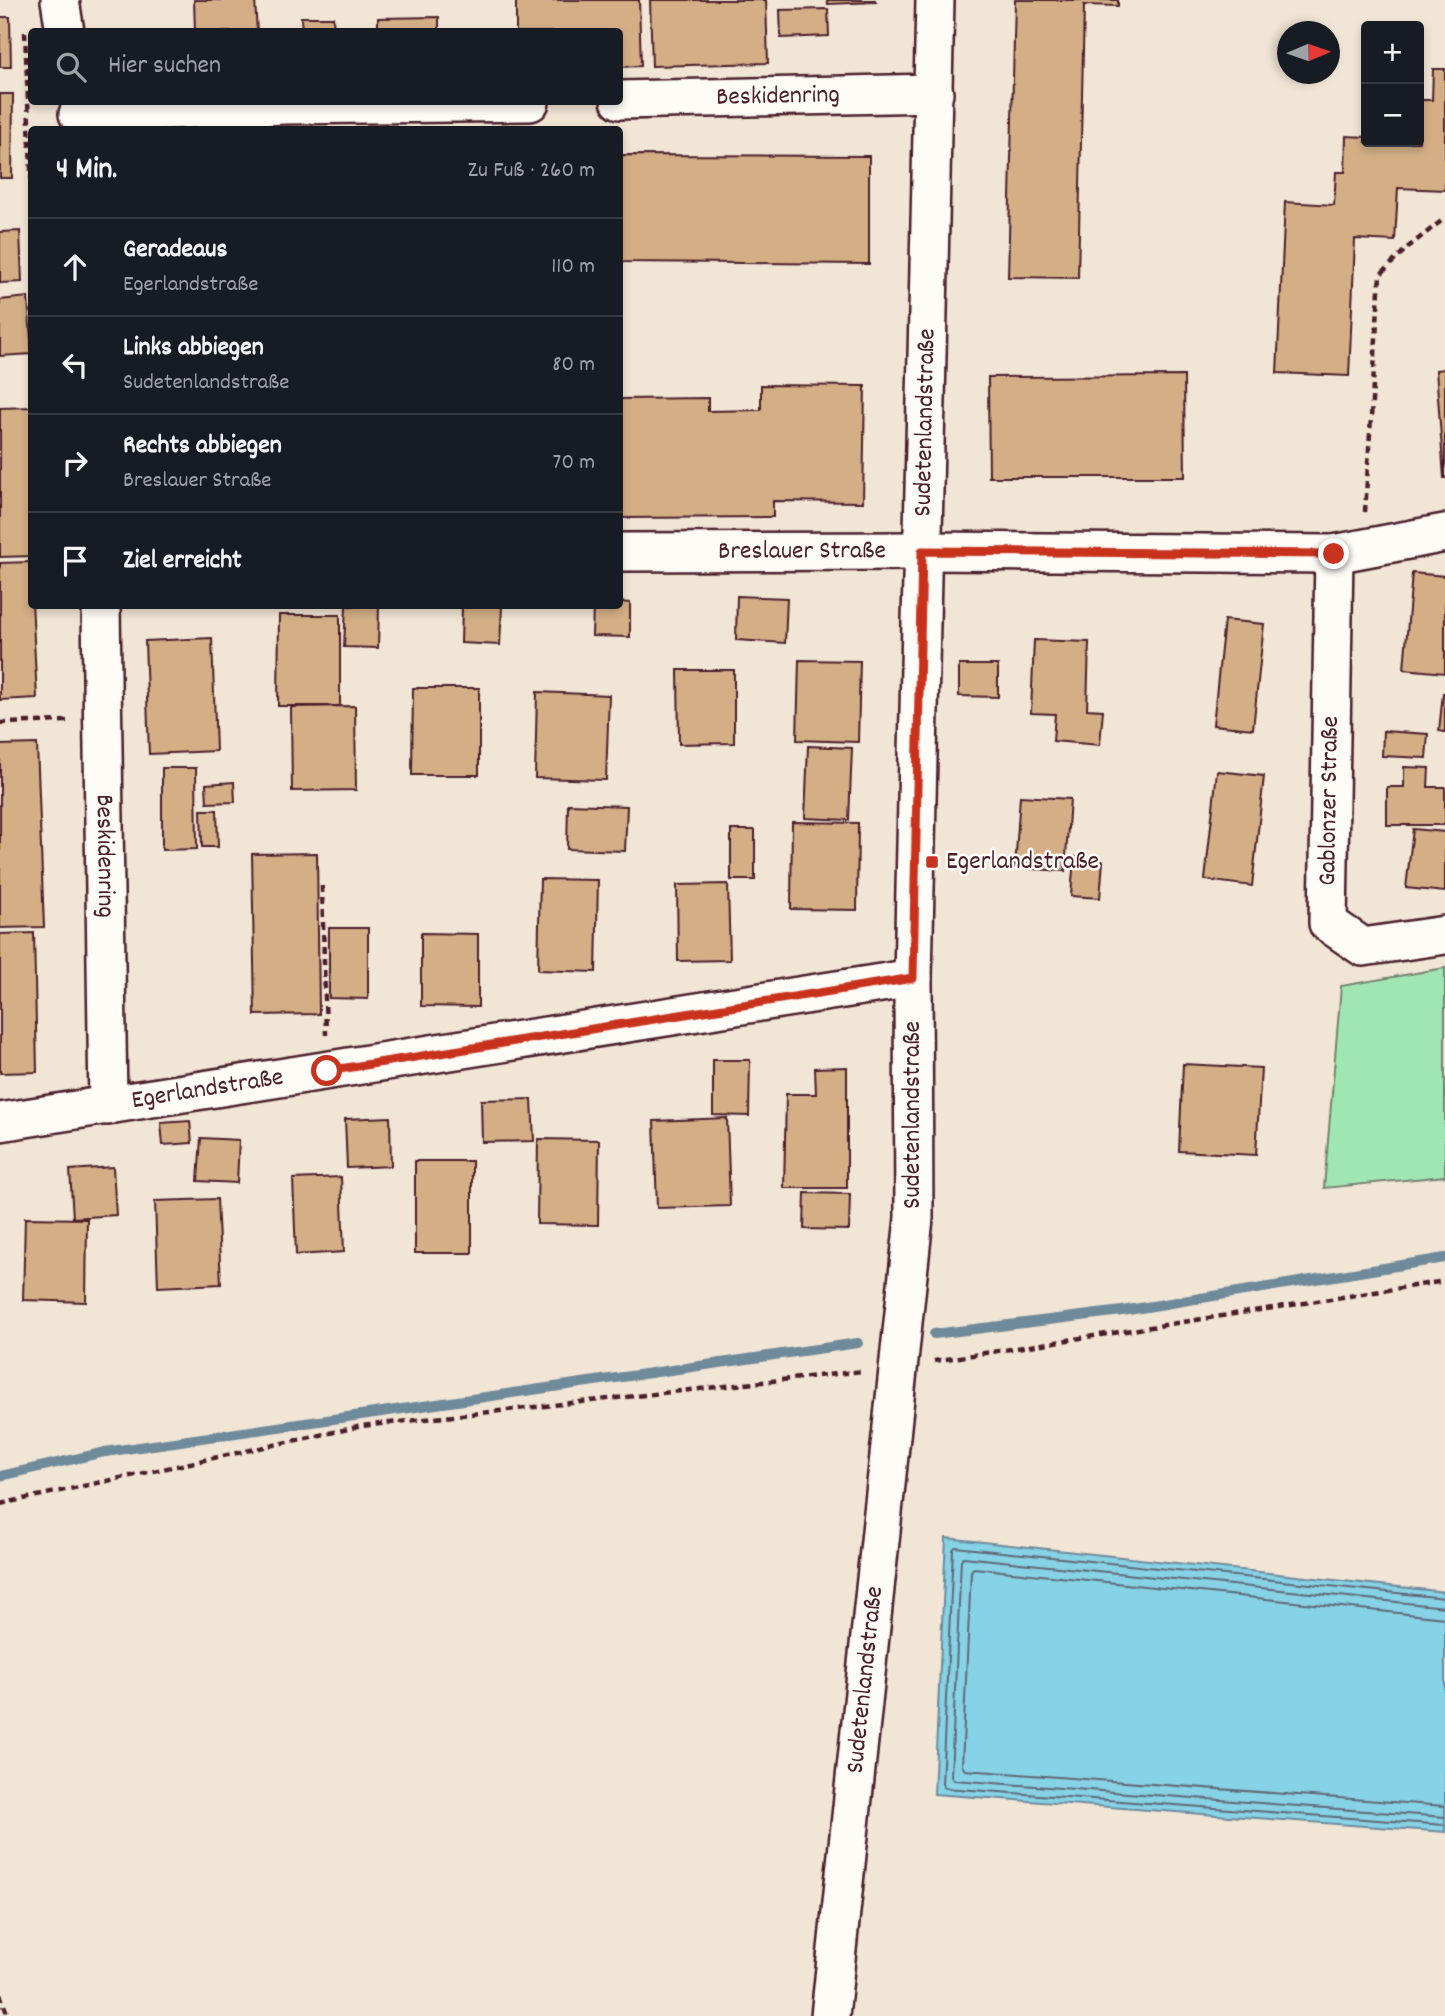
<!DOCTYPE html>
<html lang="de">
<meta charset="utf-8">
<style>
body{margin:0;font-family:Dekko,sans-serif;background:#242831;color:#f1f3f6}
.controls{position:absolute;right:21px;top:21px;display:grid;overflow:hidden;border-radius:7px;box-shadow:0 4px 10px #0003}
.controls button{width:63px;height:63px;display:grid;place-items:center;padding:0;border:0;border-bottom:2px solid #363941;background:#171b24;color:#f1f3f6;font:35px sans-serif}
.compass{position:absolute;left:1277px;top:21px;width:63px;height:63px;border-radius:50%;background:#171b24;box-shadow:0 4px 10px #0003;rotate:88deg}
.stop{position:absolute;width:21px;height:21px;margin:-16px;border:5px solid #c8321e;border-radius:50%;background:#fff}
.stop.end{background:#c8321e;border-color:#fff;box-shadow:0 2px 7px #0008}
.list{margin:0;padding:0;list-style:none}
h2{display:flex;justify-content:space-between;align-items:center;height:91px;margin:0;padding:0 28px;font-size:30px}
h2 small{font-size:23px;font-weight:400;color:#9ea1a6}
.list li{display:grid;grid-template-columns:46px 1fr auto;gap:21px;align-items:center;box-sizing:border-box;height:98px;padding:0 28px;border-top:2px solid #363941}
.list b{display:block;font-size:26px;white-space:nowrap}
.list p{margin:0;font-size:23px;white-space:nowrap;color:#9ea1a6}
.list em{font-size:23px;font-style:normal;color:#9ea1a6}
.icon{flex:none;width:38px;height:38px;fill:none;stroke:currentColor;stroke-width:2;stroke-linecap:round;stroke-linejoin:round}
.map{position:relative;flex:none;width:1445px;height:2016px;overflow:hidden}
.search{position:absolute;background:#171b24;box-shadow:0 4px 10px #0003;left:28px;top:28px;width:595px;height:77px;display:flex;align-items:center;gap:18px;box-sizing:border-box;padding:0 24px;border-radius:7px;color:#9ea1a6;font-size:26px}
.panel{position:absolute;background:#171b24;box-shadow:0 4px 10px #0003;left:28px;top:126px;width:595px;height:483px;border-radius:7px}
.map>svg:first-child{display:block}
</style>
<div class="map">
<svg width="1445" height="2016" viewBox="0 0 1445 2016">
<rect width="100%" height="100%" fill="#f1e5d5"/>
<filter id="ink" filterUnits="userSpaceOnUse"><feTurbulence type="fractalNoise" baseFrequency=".0143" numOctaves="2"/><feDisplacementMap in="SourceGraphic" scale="14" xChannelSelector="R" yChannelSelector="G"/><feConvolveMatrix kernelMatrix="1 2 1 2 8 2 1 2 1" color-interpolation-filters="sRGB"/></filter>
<g filter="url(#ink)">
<!-- green -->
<polygon fill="#a0e6b3" stroke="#75826f" stroke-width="2" points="1445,968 1445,1176 1324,1188 1341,986"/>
<!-- water -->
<polygon fill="#86d2e6" stroke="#6e8a9b" stroke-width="2" points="946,1538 1445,1592 1445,1832 934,1794"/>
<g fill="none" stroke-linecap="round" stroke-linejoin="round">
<!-- shore -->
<g stroke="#626776" stroke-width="2">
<polyline points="1445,1598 955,1547 953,1550 942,1784 945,1788 1445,1825"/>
<polyline points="1445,1607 963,1557 961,1560 951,1776 954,1780 1445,1817"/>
<polyline points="1445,1618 974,1568 971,1571 962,1766 965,1770 1445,1806"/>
</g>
<!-- stream -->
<g stroke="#6e8a9b" stroke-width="10">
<polyline points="934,1334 1122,1311 1445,1258"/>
<polyline points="0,1476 105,1452 858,1343"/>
</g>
</g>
<!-- building -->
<g fill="#d4af86" stroke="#4a1f2b" stroke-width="2">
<polygon points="194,0 255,0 257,32 195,32"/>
<polygon points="516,0 639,0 641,66 620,67 620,32 516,32"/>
<polygon points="650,0 766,0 768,63 652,66"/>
<polygon points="827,0 875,0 876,2 828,4"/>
<polygon points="1015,0 1118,0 1118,6 1084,5 1078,278 1008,277"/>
<polygon points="828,9 829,36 781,38 780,10"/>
<polygon points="0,17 10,17 11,67 0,67"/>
<polygon points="301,17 333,17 334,32 302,32"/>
<polygon points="439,17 439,32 378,32 378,18"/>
<polygon points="1433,69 1445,69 1445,190 1398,188 1395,241 1355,239 1349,376 1277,373 1285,202 1334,205 1336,172 1345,172 1346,136 1366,137 1366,142 1419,142 1419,100 1432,100"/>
<polygon points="0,94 13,94 12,178 0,178"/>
<polygon points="620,155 869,156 869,264 620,262"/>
<polygon points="20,231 22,282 0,283 0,232"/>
<polygon points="28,297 32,354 0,356 0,300"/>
<polygon points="1445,369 1445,478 1444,478 1436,370"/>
<polygon points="1184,376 1185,477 989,477 988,377"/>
<polygon points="761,385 865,386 863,502 773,501 773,517 620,518 620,399 708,398 708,411 761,410"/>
<polygon points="32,407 32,556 0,557 0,408"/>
<polygon points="30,562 37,698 0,700 0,563"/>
<polygon points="1412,573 1445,576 1445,673 1404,669"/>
<polygon points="737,596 787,598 785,643 736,640"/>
<polygon points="620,602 630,603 630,637 592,636 593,606 620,606"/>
<polygon points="346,606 379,606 378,648 344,647"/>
<polygon points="462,606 502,606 500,645 461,643"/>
<polygon points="279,615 340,615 340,706 278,706"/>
<polygon points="1224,620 1264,624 1253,729 1213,725"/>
<polygon points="212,638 216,751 149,754 145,641"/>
<polygon points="1034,640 1089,642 1087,709 1103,710 1100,745 1053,741 1055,714 1031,713"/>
<polygon points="799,660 860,661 858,742 797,740"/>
<polygon points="959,665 998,665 998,697 959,696"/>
<polygon points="678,670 734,670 734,743 679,744"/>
<polygon points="413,688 479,688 479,775 412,775"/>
<polygon points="537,692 609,695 606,780 535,778"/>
<polygon points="1443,693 1445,693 1445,732 1439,731"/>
<polygon points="355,706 356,790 292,791 291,707"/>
<polygon points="1383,731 1428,734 1426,758 1382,756"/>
<polygon points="37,744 44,927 0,928 0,745"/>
<polygon points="808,746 852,748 849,820 805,818"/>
<polygon points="1404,767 1429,768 1428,787 1445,787 1445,825 1387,825 1387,787 1404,787"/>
<polygon points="162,768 196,768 197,849 162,850"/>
<polygon points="1217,771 1264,776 1252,886 1205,880"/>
<polygon points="234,782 235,802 207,803 206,784"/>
<polygon points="1020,796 1070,799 1065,871 1015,868"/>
<polygon points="568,804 627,806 625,851 567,849"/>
<polygon points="201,810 217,810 218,847 202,847"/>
<polygon points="792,822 858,823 857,910 791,909"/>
<polygon points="1413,829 1445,832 1445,892 1406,888"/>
<rect x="731" y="830" width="24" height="50"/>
<polygon points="317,853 319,1014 255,1015 252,854"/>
<polygon points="1074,857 1103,861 1100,898 1071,896"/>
<polygon points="540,879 598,880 596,972 538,970"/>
<polygon points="728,884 730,960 678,961 677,885"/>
<polygon points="329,928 368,928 368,999 329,998"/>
<polygon points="34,933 37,1072 0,1073 0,934"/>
<polygon points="421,933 478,934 478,1007 421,1006"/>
<polygon points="713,1060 750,1060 749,1116 713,1115"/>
<polygon points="1183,1064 1261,1068 1256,1155 1179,1151"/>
<polygon points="847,1067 847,1188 784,1188 786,1094 816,1094 815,1068"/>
<polygon points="532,1099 534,1141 482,1142 481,1100"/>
<polygon points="390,1117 391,1166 347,1168 345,1119"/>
<polygon points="727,1118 730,1206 657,1208 654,1121"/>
<polygon points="190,1121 192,1143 163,1145 161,1123"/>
<polygon points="201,1138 239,1140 237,1183 198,1181"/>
<polygon points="538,1139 599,1140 598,1225 537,1224"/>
<rect x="415" y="1161" width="57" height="92"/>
<polygon points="113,1167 116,1215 73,1218 70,1170"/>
<polygon points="341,1177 344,1252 296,1255 293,1179"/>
<polygon points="805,1193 850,1194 849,1230 804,1229"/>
<polygon points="217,1199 221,1284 158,1287 155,1201"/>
<polygon points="25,1218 87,1219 86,1302 23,1300"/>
</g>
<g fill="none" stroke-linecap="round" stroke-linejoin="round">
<defs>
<g id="minor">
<polyline points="60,0 65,32"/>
<path id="s1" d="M620,100L934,93"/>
<polyline points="78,114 285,105 530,102"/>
<path id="s2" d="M620,552L922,551L1334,554L1445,533"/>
<polyline points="1334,554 1328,923 1363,947 1445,935"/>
<path id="s3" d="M101,606L108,1106"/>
<path id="s4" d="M0,1122L913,978"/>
<path id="s5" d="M830,2016L914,1218L913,978L935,0"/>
</g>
</defs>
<!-- minor casing -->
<use href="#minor" stroke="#4a1f2b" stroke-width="42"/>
<!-- path -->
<g stroke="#4a1f2b" stroke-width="4.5" stroke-dasharray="7 5" stroke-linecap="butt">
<polyline points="25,32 32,192"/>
<polyline points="1365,512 1380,275 1407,248 1445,218"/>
<polyline points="0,723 67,721"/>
<polyline points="322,886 326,1035"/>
<polyline points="934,1361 1445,1281"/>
<polyline points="0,1504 362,1426 863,1371"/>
<polyline points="0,1994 8,2016"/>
</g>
<!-- minor -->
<use href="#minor" stroke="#fdfcf7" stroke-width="37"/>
</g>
</g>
<g fill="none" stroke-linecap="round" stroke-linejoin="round" filter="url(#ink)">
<!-- route -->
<polyline stroke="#c8321e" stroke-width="9" points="327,1071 913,978 922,551 1334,554"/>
</g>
<!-- markers -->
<rect fill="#c8321e" stroke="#fdfcf7" stroke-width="2.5" x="925" y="855" width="14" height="14" rx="3.5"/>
<g text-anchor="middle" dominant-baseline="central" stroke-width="5" stroke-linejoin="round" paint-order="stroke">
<!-- street labels -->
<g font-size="26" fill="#4a1f2b" stroke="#fdfcf7">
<text stroke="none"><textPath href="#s1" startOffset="158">Beskidenring</textPath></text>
<text stroke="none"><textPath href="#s5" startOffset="1598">Sudetenlandstraße</textPath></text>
<text stroke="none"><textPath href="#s2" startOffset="182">Breslauer Straße</textPath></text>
<text transform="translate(1330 801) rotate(-89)">Gablonzer Straße</text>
<text stroke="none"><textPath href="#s3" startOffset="250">Beskidenring</textPath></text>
<text stroke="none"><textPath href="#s4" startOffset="210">Egerlandstraße</textPath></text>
<text transform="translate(913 1115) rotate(-90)">Sudetenlandstraße</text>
<text stroke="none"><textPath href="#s5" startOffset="338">Sudetenlandstraße</textPath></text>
</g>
<!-- poi labels -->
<g font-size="26" fill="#4a1f2b" stroke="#fdfcf7" text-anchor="start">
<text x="946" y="862">Egerlandstraße</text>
</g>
</g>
</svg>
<div class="controls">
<button>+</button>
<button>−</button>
</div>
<svg class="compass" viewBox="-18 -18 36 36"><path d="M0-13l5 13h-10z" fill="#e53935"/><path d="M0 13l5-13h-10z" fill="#9ea1a6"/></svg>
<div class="stop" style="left:327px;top:1071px"></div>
<div class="stop end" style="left:1334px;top:554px"></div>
<div class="search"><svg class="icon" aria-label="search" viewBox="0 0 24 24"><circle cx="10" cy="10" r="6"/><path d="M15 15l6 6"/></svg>Hier suchen</div>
<section class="panel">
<h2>4 Min.<small>Zu Fuß · 260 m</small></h2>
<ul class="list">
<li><svg class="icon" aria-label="ahead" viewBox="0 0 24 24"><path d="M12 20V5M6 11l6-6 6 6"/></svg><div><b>Geradeaus</b><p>Egerlandstraße</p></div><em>110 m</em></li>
<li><svg class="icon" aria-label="left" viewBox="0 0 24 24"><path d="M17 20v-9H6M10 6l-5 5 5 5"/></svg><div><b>Links abbiegen</b><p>Sudetenlandstraße</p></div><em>80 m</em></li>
<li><svg class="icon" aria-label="right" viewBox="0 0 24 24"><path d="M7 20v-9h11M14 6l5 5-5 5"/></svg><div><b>Rechts abbiegen</b><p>Breslauer Straße</p></div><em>70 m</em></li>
<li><svg class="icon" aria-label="arrive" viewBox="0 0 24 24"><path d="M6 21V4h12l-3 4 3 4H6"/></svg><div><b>Ziel erreicht</b></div></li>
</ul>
</section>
</div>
